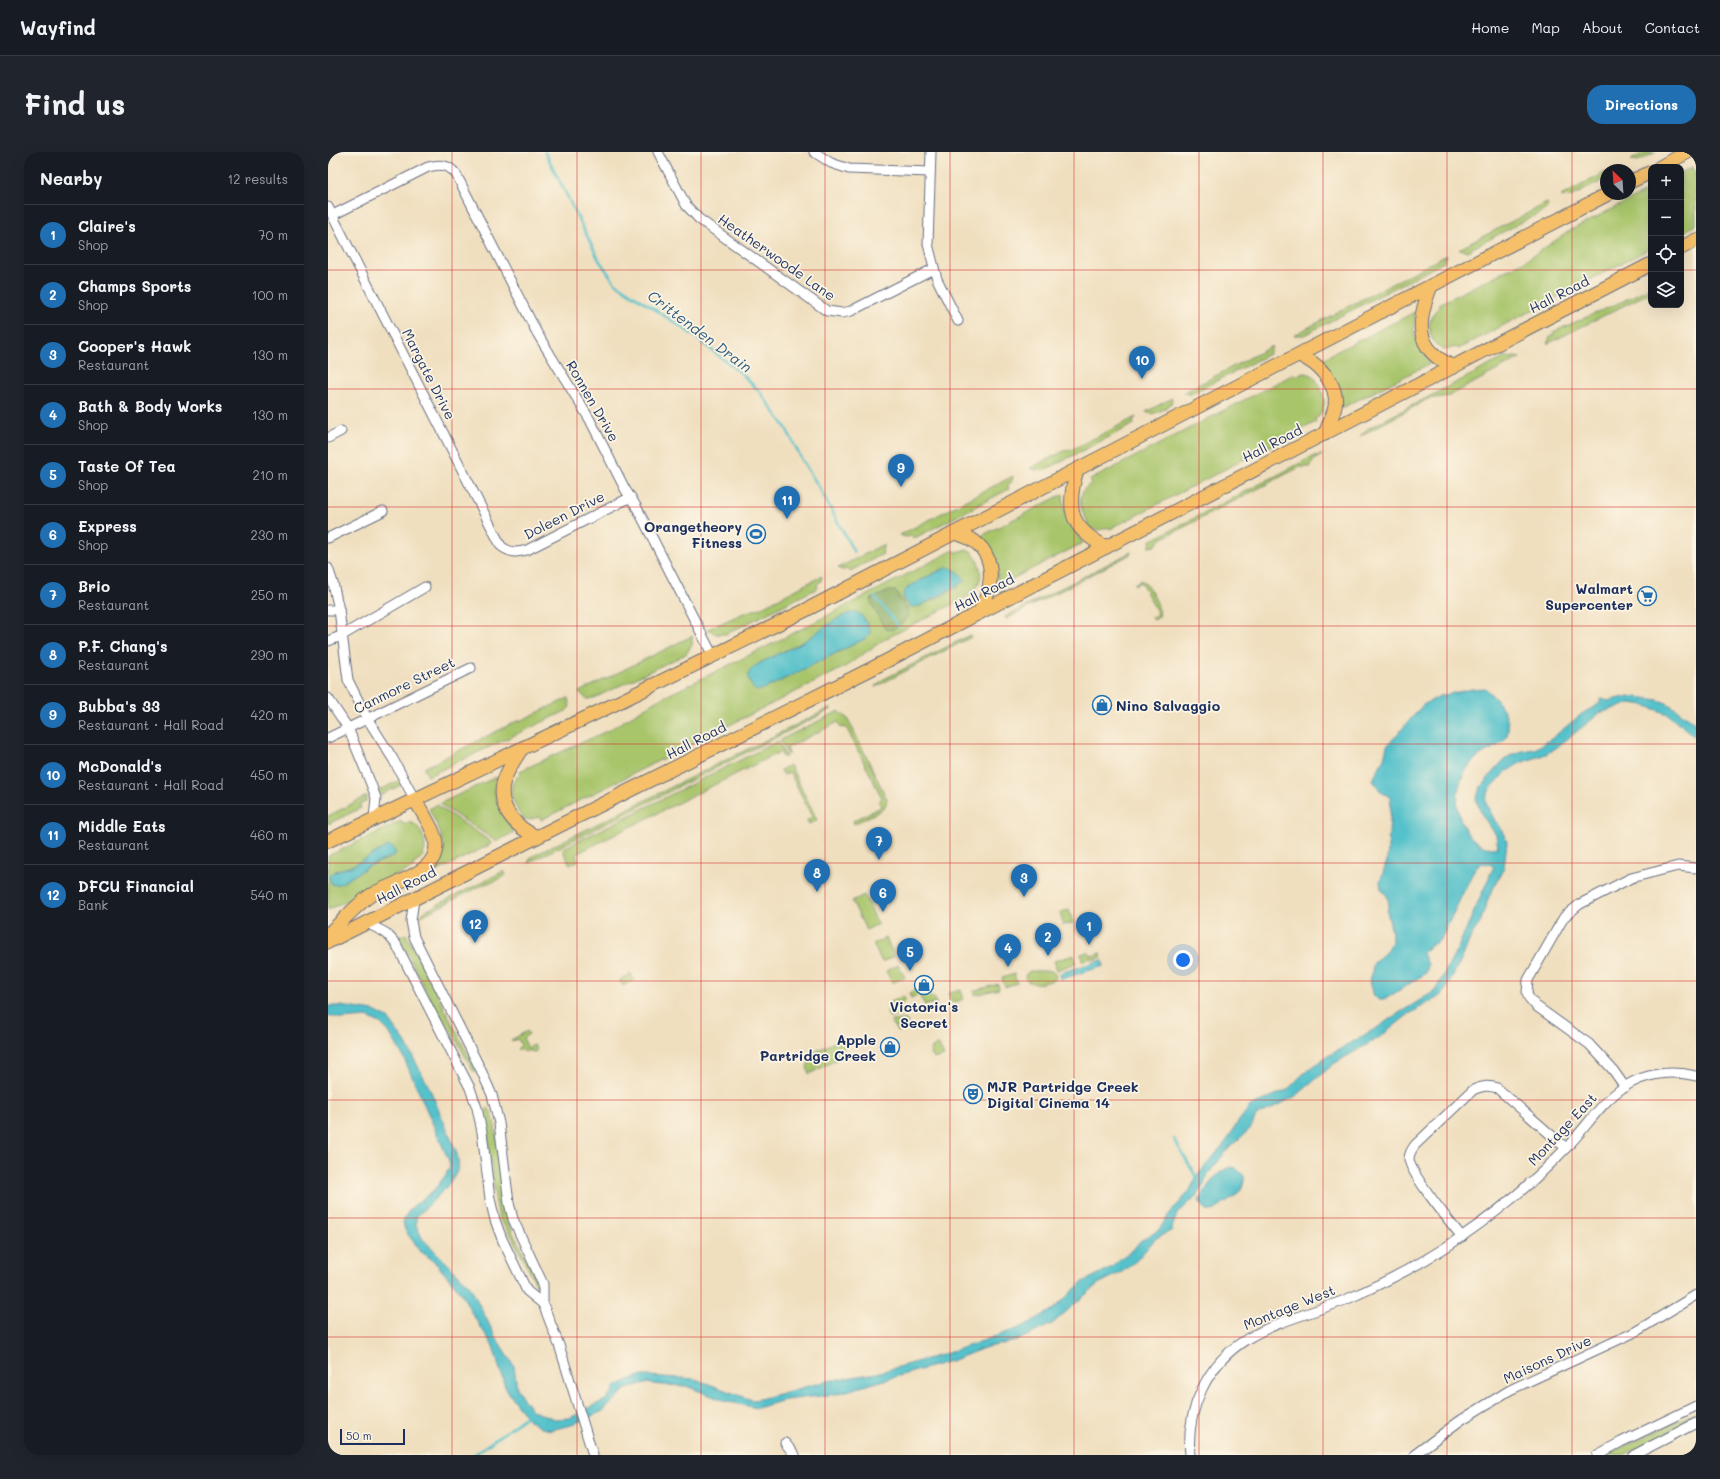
<!DOCTYPE html>
<meta charset="utf-8">
<style>
body{margin:0;font-family:Mali,sans-serif;background:#20242c;color:#f1f3f6}
.controls{position:absolute;right:12px;top:12px;display:grid;overflow:hidden;border-radius:8px;box-shadow:0 4px 16px #0002}
.controls button{width:36px;height:36px;display:grid;place-items:center;padding:0;border:0;border-bottom:1px solid #363941;background:#171b24;color:#f1f3f6;font:20px sans-serif}
.compass{position:absolute;left:1272px;top:12px;width:36px;height:36px;border-radius:50%;background:#171b24;box-shadow:0 4px 16px #0002;rotate:335deg}
.scale{position:absolute;left:12px;bottom:10px;width:65px;box-sizing:border-box;padding-left:4px;border:2px solid #1b2f5e;border-top:0;font-size:11px;line-height:14px;white-space:nowrap;color:#1b2f5e;-webkit-text-stroke:3px #fcf5e5;paint-order:stroke}
.you{position:absolute;left:855px;top:808px;width:14px;height:14px;margin:-10px;border:3px solid #fff;border-radius:50%;background:#1a73e8;box-shadow:0 0 0 6px #1a73e833}
.badge{display:grid;place-items:center;width:26px;height:26px;border-radius:50%;background:#1f6fb2;color:#fff;font-size:13px;font-weight:700}
.pin{position:absolute;translate:-50% -33px;filter:drop-shadow(0 1px 2px #0008)}
.pin::after{content:'';position:absolute;top:21px;width:14px;height:12px;background:inherit;clip-path:polygon(0 0,100% 0,50% 100%)}
.list{margin:0;padding:0;list-style:none}
h2{display:flex;justify-content:space-between;align-items:center;height:52px;margin:0;padding:0 16px;font-size:17px}
h2 small{font-size:13px;font-weight:400;color:#9ea1a6}
.list li{display:grid;grid-template-columns:26px 1fr auto;gap:12px;align-items:center;box-sizing:border-box;height:60px;padding:0 16px;border-top:1px solid #363941}
.list b{display:block;font-size:15px;white-space:nowrap}
.list p{margin:0;font-size:13px;white-space:nowrap;color:#9ea1a6}
.list em{font-size:13px;font-style:normal;color:#9ea1a6}
.icon{flex:none;width:22px;height:22px;fill:none;stroke:currentColor;stroke-width:2;stroke-linecap:round;stroke-linejoin:round}
.map{position:relative;flex:none;width:1368px;height:1303px;overflow:hidden;border-radius:16px}
header{display:flex;align-items:center;gap:24px;box-sizing:border-box;height:56px;padding:0 20px;background:#171b24;border-bottom:1px solid #363941}
header strong{font-size:19px}
nav{display:flex;gap:22px;margin-inline-start:auto;font-size:14px}
.intro{display:flex;align-items:center;justify-content:space-between;box-sizing:border-box;height:96px;padding:0 24px}
h1{margin:0;font-size:28px}
.button{padding:10px 18px;border-radius:16px;background:#1f6fb2;color:#fff;font-size:14px;font-weight:700}
main{display:flex;gap:24px;padding:0 24px}
aside{flex:1;background:#171b24;border-radius:16px;box-shadow:0 4px 16px #0002}
.map>svg:first-child{display:block}
</style>
<header>
<strong>Wayfind</strong>
<nav><a>Home</a><a>Map</a><a>About</a><a>Contact</a></nav>
</header>
<div class="intro"><h1>Find us</h1><a class="button">Directions</a></div>
<main>
<aside>
<h2>Nearby<small>12 results</small></h2>
<ul class="list">
<li><span class="badge">1</span><div><b>Claire's</b><p>Shop</p></div><em>70 m</em></li>
<li><span class="badge">2</span><div><b>Champs Sports</b><p>Shop</p></div><em>100 m</em></li>
<li><span class="badge">3</span><div><b>Cooper's Hawk</b><p>Restaurant</p></div><em>130 m</em></li>
<li><span class="badge">4</span><div><b>Bath &amp; Body Works</b><p>Shop</p></div><em>130 m</em></li>
<li><span class="badge">5</span><div><b>Taste Of Tea</b><p>Shop</p></div><em>210 m</em></li>
<li><span class="badge">6</span><div><b>Express</b><p>Shop</p></div><em>230 m</em></li>
<li><span class="badge">7</span><div><b>Brio</b><p>Restaurant</p></div><em>250 m</em></li>
<li><span class="badge">8</span><div><b>P.F. Chang's</b><p>Restaurant</p></div><em>290 m</em></li>
<li><span class="badge">9</span><div><b>Bubba's 33</b><p>Restaurant · Hall Road</p></div><em>420 m</em></li>
<li><span class="badge">10</span><div><b>McDonald's</b><p>Restaurant · Hall Road</p></div><em>450 m</em></li>
<li><span class="badge">11</span><div><b>Middle Eats</b><p>Restaurant</p></div><em>460 m</em></li>
<li><span class="badge">12</span><div><b>DFCU Financial</b><p>Bank</p></div><em>540 m</em></li>
</ul>
</aside>
<div class="map">
<svg width="1368" height="1303" viewBox="0 0 1368 1303">
<rect width="100%" height="100%" fill="#fcf5e5"/>
<filter id="ink" filterUnits="userSpaceOnUse"><feTurbulence type="fractalNoise" baseFrequency=".025" numOctaves="2"/><feDisplacementMap in="SourceGraphic" scale="8" xChannelSelector="R" yChannelSelector="G"/><feConvolveMatrix kernelMatrix="1 2 1 2 8 2 1 2 1" color-interpolation-filters="sRGB"/></filter>
<filter id="wash" filterUnits="userSpaceOnUse"><feTurbulence type="fractalNoise" baseFrequency=".012" numOctaves="4" result="noise"/><feDisplacementMap in="SourceGraphic" scale="16" xChannelSelector="R" yChannelSelector="G"/><feGaussianBlur stdDeviation="0.9" result="paint"/><feColorMatrix in="noise" values="0 0 0 0 0 0 0 0 0 0 0 0 0 0 0 0 0 1.4 0 .05"/><feComposite in="paint" operator="in"/></filter>
<g filter="url(#wash)">
<rect width="100%" height="100%" fill="#f0dfbf"/>
<!-- green -->
<g fill="#a8c56b" stroke="#627a64" fill-rule="evenodd">
<polygon points="1317,0 1328,0 1310,9 1303,8"/>
<polygon points="1364,15 1368,23 1368,73 1353,81 1353,21"/>
<polygon points="1278,20 1278,27 1242,45 1233,44"/>
<path d="M1323,37V96L1130,197L1128,195L1117,198C1099,193 1096,164 1112,155L1111,152L1197,109L1243,78Z"/>
<polygon points="1219,51 1220,54 1217,58 1139,99 1131,97"/>
<polygon points="1119,103 1116,110 976,183 966,183"/>
<polygon points="1323,135 1323,140 1219,192 1222,185 1226,183 1225,180 1295,149"/>
<polygon points="1087,160 1086,181 1095,200 1103,211 1014,256 1012,237 994,207"/>
<polygon points="944,194 941,202 861,243 860,241 855,241"/>
<polygon points="1179,204 1181,206 1186,205 1192,206 1121,244 1100,247 1032,284 1039,277"/>
<path d="M976,221C985,221 988,227 991,234C998,246 999,258 987,267L988,270L782,377L781,375C776,377 771,379 765,377C761,375 760,371 758,367C750,353 749,340 764,331L762,328L966,222L968,224Z"/>
<path d="M844,246L843,252C836,257 825,265 818,260Z"/>
<polygon points="808,265 805,269 806,272 715,319 713,317 707,318 702,316 736,299 743,298"/>
<polygon points="994,303 987,307 981,315 972,315 833,387 827,394 820,395 823,392 822,389 986,304"/>
<polygon points="685,324 684,329 680,334 681,337 585,387 584,384 577,385 572,383"/>
<path d="M735,342L736,353L738,364L755,391L668,435C671,413 668,403 653,386V384Z"/>
<polygon points="556,392 554,399 555,402 522,419 521,417 514,418 510,416"/>
<path d="M626,398L628,400L636,398L643,399C654,412 658,431 642,440L643,443L557,487L515,516L213,668L211,665L200,668C193,666 191,662 189,657C182,644 180,631 193,622L192,619L281,578L328,549L450,489ZM614,417L630,435C617,441 591,460 578,450L580,435ZM533,463L540,471L538,486L438,536L426,537L421,528L432,511L479,488L512,466Z"/>
<polygon points="803,400 803,402 678,467 677,465"/>
<polygon points="494,424 493,429 489,433 490,436 398,482 388,482 380,477 418,460 430,457"/>
<path d="M813,428C820,431 835,458 831,465L826,468L824,466L830,462L813,430L807,433L806,432Z"/>
<polygon points="642,483 643,485 547,535 554,528"/>
<polygon points="364,484 364,493 358,502 266,546 259,547 251,540"/>
<polygon points="240,546 242,555 238,559 100,624 96,616 187,570 196,567"/>
<polygon points="500,557 504,557 200,711 203,705"/>
<polygon points="511,559 520,567 559,647 557,655 554,658 526,672 525,669 553,655 551,649 554,646 518,575 513,576 510,570 459,596 461,601 460,603 452,588"/>
<polygon points="450,589 458,605 455,605 452,600 248,702 250,709 242,713 234,697"/>
<polygon points="462,613 489,668 481,672 479,668 484,665 462,620 456,623 453,619 454,617"/>
<path d="M168,625L169,626C162,647 175,664 186,680L167,690L165,687L114,654L113,651Z"/>
<polygon points="72,628 73,633 53,643 51,642 50,639"/>
<polygon points="39,644 38,649 32,653 33,656 0,672 0,664"/>
<path d="M110,652L111,655L162,689L163,692L100,724L99,722C128,705 112,680 101,657Z"/>
<path d="M73,669L74,672L81,670L88,673C99,685 102,704 85,712L86,715L0,758V704ZM55,697L65,705L41,714L14,731L7,719L26,713Z"/>
<polygon points="176,719 178,723 165,730 159,731 91,765 97,759"/>
<polygon points="536,743 550,772 538,778 524,749"/>
<polygon points="741,758 745,771 735,773 732,760"/>
<polygon points="78,782 148,918 147,920 145,919 124,880 107,856 71,785"/>
<polygon points="558,786 566,804 554,810 545,792"/>
<polygon points="759,800 765,804 773,801 774,805 765,808 763,806 754,809 753,802"/>
<polygon points="746,803 748,811 729,818 726,809"/>
<polygon points="570,813 577,825 564,831 558,819"/>
<path d="M702,819H724L728,823L727,827C719,831 702,835 697,826L698,822Z"/>
<polygon points="303,822 306,828 295,834 292,828"/>
<polygon points="686,822 689,831 677,835 674,826"/>
<polygon points="670,832 671,837 647,843 646,839"/>
<polygon points="587,838 606,845 609,851 597,853 591,843 583,846 581,841"/>
<polygon points="633,838 636,847 624,851 621,841"/>
<polygon points="575,844 578,849 569,854 575,864 561,865 559,861 563,850"/>
<polygon points="578,868 582,876 581,878 569,880 563,869"/>
<polygon points="199,879 201,882 195,886 200,896 206,893 209,898 207,900 189,897 193,893 190,887 184,889 183,888"/>
<polygon points="508,889 517,894 512,900 508,908 481,922 479,915 485,901"/>
<polygon points="610,892 616,904 610,906 606,906 603,903 603,897"/>
<path d="M160,956C171,965 171,1029 175,1046C177,1058 180,1069 185,1081C191,1093 210,1125 210,1136L184,1085L171,1066L167,1046L159,976L156,960Z"/>
<polygon points="1368,1260 1368,1266 1296,1303 1278,1303"/>
</g>
<!-- forest -->
<path fill="#86aa5f" stroke="#506c5e" d="M561,439H568L581,460C578,469 567,481 557,477L543,451V447Z"/>
<!-- water -->
<g fill="#54c1ca" stroke="#387894">
<path d="M619,415C626,416 634,422 636,429L634,431L592,454L583,455L576,447L575,442L580,435Z"/>
<path d="M529,460C536,465 541,473 542,481L538,486L438,536L430,539L426,537C419,527 417,523 426,515C441,505 458,499 473,491C490,482 510,461 529,460Z"/>
<path d="M1157,536C1169,547 1185,565 1179,583C1176,594 1160,597 1151,604C1126,622 1122,663 1143,685C1151,693 1159,698 1170,695L1168,683L1154,663L1148,648L1152,636L1164,621L1175,609L1183,603L1194,599L1207,597L1223,587L1255,561L1271,552L1274,546L1279,549L1301,544L1330,548L1339,551L1368,571V586L1340,562L1316,553L1303,551L1272,561L1228,596L1218,602L1192,611L1178,620L1162,637L1159,644L1158,651L1167,669L1172,674L1179,690L1176,715L1160,747L1152,771L1143,784L1135,804L1118,837L1112,844L1081,862L1052,885L1007,911L968,944L941,958L931,962L927,966L923,976L901,996L880,1022L875,1034L869,1043L849,1062L843,1079L828,1086L809,1108L794,1120L770,1132L724,1172L688,1189L656,1196L623,1209L508,1242L457,1248L429,1256L397,1249L358,1234L333,1233L318,1231L298,1237L275,1259L243,1273L223,1278L213,1276L202,1269L194,1260L177,1235L165,1194L143,1160L134,1142L105,1108L92,1099L77,1078L75,1070L78,1063L84,1055L105,1039L117,1024L122,1015L121,1009L75,904L61,880L52,871L39,865L14,867L0,863V854H13L46,859L60,866L77,890L101,935L126,994C129,1001 131,1008 130,1016C126,1032 99,1054 88,1065V1073L94,1086L142,1134L167,1184L186,1214L189,1236L196,1248L205,1259L227,1267L242,1266L277,1248L284,1242L287,1235L296,1230L311,1224H321L367,1227L424,1248L432,1247L499,1229L549,1221L623,1200L694,1175L726,1157L753,1131L784,1115L793,1106L805,1098L812,1089L831,1078L842,1061L861,1040L869,1024L900,987L908,973L922,954L959,938L974,923L995,907L1052,874L1063,866L1107,839L1129,798L1166,714C1158,711 1153,709 1147,716L1113,787L1098,797L1095,801L1100,813L1098,821L1056,848H1051L1046,844L1042,829L1046,810L1059,799L1064,790V781L1059,759L1061,752L1059,744L1053,737L1052,730L1059,709L1063,653L1062,645L1053,640L1045,628L1056,606L1059,594L1095,553L1112,544L1144,537Z"/>
<polygon points="60,694 64,695 68,702 41,714 14,731 7,733 4,732 1,725 2,722 26,713"/>
<polygon points="774,808 776,814 733,827 732,821"/>
<path d="M903,1015L908,1016L916,1024C918,1036 907,1044 898,1051L897,1050C889,1055 889,1060 879,1059L871,1049C879,1035 888,1019 903,1015Z"/>
</g>
<g fill="none" stroke-linecap="round" stroke-linejoin="round">
<!-- stream -->
<g stroke="#54c1ca" stroke-width="2.5">
<polyline points="217,0 271,108 287,131 358,178 413,221 431,239 458,276 474,308 492,337 526,400"/>
<polyline points="547,445 571,475"/>
<polyline points="846,987 870,1028"/>
<polyline points="146,1303 200,1263"/>
</g>
</g>
</g>
<g filter="url(#ink)">
<g fill="none" stroke-linecap="round" stroke-linejoin="round">
<defs>
<g id="minor">
<polyline points="330,0 358,53 371,67 499,159 514,161 523,159 605,117"/>
<polyline points="486,0 503,11 521,17 602,20"/>
<polyline points="603,0 600,92 609,127 630,169"/>
<path d="M0,55L173,394C182,401 188,401 199,398L303,345"/>
<path d="M5,63L100,15C112,12 120,12 128,22L209,181L262,268L297,337L308,354L385,504"/>
<polyline points="0,286 13,279"/>
<polyline points="0,386 55,359"/>
<polyline points="0,416 5,431 11,458 20,528 39,566 65,607 87,648"/>
<polyline points="0,458 11,458"/>
<polyline points="0,489 13,484 97,435"/>
<polyline points="0,546 20,576 43,632 48,646 46,666"/>
<polyline points="0,586 143,516"/>
<polyline points="86,747 83,769 86,785 152,916 164,943 171,971 181,1051 185,1067 215,1132 215,1152 231,1193 265,1303"/>
<polyline points="39,771 58,781 68,792 142,936 149,956 154,980 162,1047 167,1068 174,1087 199,1139 215,1152"/>
<polyline points="1297,935 1285,918 1261,892 1208,854 1201,846 1199,841 1200,828 1236,765 1252,752 1303,726 1350,714 1368,716"/>
<path d="M1134,1085C1123,1071 1082,1022 1081,1007C1081,1002 1084,997 1087,993L1145,938C1154,934 1160,933 1169,936L1238,996"/>
<polyline points="457,1291 467,1303"/>
<path d="M862,1303C860,1280 864,1258 874,1237C904,1174 966,1170 1024,1145C1062,1128 1099,1109 1133,1085C1171,1059 1207,1029 1238,996C1258,976 1273,950 1296,935C1317,921 1344,918 1368,924"/>
<polyline points="1086,1303 1133,1268 1182,1238 1307,1180 1368,1143"/>
<polyline points="1269,1303 1293,1290 1368,1254"/>
<polyline points="1306,1303 1368,1271"/>
</g>
<g id="highway">
<polyline points="1332,15 1360,0"/>
<polyline points="1302,30 1323,20"/>
<polyline points="1353,96 1368,88"/>
<path d="M1103,134C1089,169 1085,197 1126,215"/>
<path d="M971,203C990,211 1011,232 1007,255C1005,264 1000,273 997,282"/>
<path d="M749,318C738,356 741,376 778,395"/>
<path d="M626,381C669,391 669,428 651,461"/>
<path d="M194,596C187,607 178,619 175,632C170,657 189,676 209,685"/>
<polyline points="0,689 289,551 476,459 1280,42"/>
<path d="M0,782C13,771 29,752 43,743C66,729 119,720 106,683C102,671 93,659 87,648"/>
<polyline points="0,790 543,517 1323,112"/>
</g>
</defs>
<!-- minor casing -->
<use href="#minor" stroke="#666d80" stroke-width="11"/>
<!-- highway casing -->
<use href="#highway" stroke="#666d80" stroke-width="15"/>
<!-- minor -->
<use href="#minor" stroke="#fff" stroke-width="9"/>
<!-- highway -->
<use href="#highway" stroke="#f6c06b" stroke-width="13"/>
</g>
</g>
<!-- grid -->
<path fill="none" stroke="#d62828" stroke-width="1" stroke-opacity="0.55" d="M124,0V1303M249,0V1303M373,0V1303M497,0V1303M622,0V1303M746,0V1303M871,0V1303M995,0V1303M1119,0V1303M1244,0V1303M0,118H1323M1353,118H1368M0,237H1368M0,355H1368M0,474H1368M0,592H1368M0,711H1368M0,829H1368M0,948H1368M0,1066H1368M0,1185H1368"/>
<!-- icons -->
<defs>
<symbol id="stadium-ring" viewBox="-11 -11 22 22"><circle r="9.5" fill="#fcf5e5" stroke="#1f6fb2" stroke-width="1.5"/><path d="M0-5a6.5 5 0 1 0 0 10a6.5 5 0 1 0 0-10ZM-3.5-1.8h7v3.6h-7Z" fill="#1f6fb2"/></symbol>
<symbol id="supermarket-ring" viewBox="-11 -11 22 22"><circle r="9.5" fill="#fcf5e5" stroke="#1f6fb2" stroke-width="1.5"/><path d="M-6-5.5h2.5l.6 2H6L4.5 2H-2.5L-4.4-4H-6ZM-1.5 3.2a1.3 1.3 0 1 0 .1 0ZM3 3.2a1.3 1.3 0 1 0 .1 0Z" fill="#1f6fb2"/></symbol>
<symbol id="shop-ring" viewBox="-11 -11 22 22"><circle r="9.5" fill="#fcf5e5" stroke="#1f6fb2" stroke-width="1.5"/><path d="M-5-2.5h2.3a2.7 3.5 0 0 1 5.4 0H5L5.5 6h-11ZM-1.5-2.5h3a1.5 2.3 0 0 0-3 0Z" fill="#1f6fb2"/></symbol>
<symbol id="theatre-ring" viewBox="-11 -11 22 22"><circle r="9.5" fill="#fcf5e5" stroke="#1f6fb2" stroke-width="1.5"/><path d="M-5-5.5Q0-4 5-5.5V0Q5 5 0 6Q-5 5-5 0ZM-3.3-2.5H-1v1.5H-3.3ZM1-2.5H3.3v1.5H1ZM-2.8 1Q0 5.5 2.8 1Z" fill="#1f6fb2"/></symbol>
</defs>
<g fill-rule="evenodd">
<use href="#stadium-ring" x="417" y="371" width="22" height="22"/>
<use href="#supermarket-ring" x="1308" y="433" width="22" height="22"/>
<use href="#shop-ring" x="763" y="542" width="22" height="22"/>
<use href="#shop-ring" x="585" y="822" width="22" height="22"/>
<use href="#shop-ring" x="551" y="884" width="22" height="22"/>
<use href="#theatre-ring" x="634" y="931" width="22" height="22"/>
</g>
<g text-anchor="middle" dominant-baseline="central" stroke-width="3.5" stroke-linejoin="round" paint-order="stroke">
<!-- street labels -->
<g font-size="14" fill="#1b2f5e" stroke="#fcf5e5">
<text transform="translate(449 105) rotate(35)">Heatherwoode Lane</text>
<text transform="translate(1231 142) rotate(-27)">Hall Road</text>
<text transform="translate(101 222) rotate(63)">Margate Drive</text>
<text transform="translate(265 249) rotate(60)">Ronnen Drive</text>
<text transform="translate(944 291) rotate(-27)">Hall Road</text>
<text transform="translate(236 363) rotate(-27)">Doleen Drive</text>
<text transform="translate(656 440) rotate(-27)">Hall Road</text>
<text transform="translate(76 533) rotate(-26)">Canmore Street</text>
<text transform="translate(368 588) rotate(-27)">Hall Road</text>
<text transform="translate(78 733) rotate(-27)">Hall Road</text>
<text transform="translate(1234 977) rotate(-47)">Montage East</text>
<text transform="translate(961 1155) rotate(-22)">Montage West</text>
<text transform="translate(1219 1207) rotate(-25)">Maisons Drive</text>
</g>
<!-- poi labels -->
<g font-size="14" font-weight="bold" fill="#1b2f5e" stroke="#fcf5e5" text-anchor="end">
<text x="414" y="374">Orangetheory<tspan x="414" dy="16">Fitness</tspan></text>
<text x="1305" y="436">Walmart<tspan x="1305" dy="16">Supercenter</tspan></text>
<text x="788" y="553" text-anchor="start">Nino Salvaggio</text>
<text x="596" y="854" text-anchor="middle">Victoria's<tspan x="596" dy="16">Secret</tspan></text>
<text x="548" y="887">Apple<tspan x="548" dy="16">Partridge Creek</tspan></text>
<text x="659" y="934" text-anchor="start">MJR Partridge Creek<tspan x="659" dy="16">Digital Cinema 14</tspan></text>
</g>
<!-- water labels -->
<g font-size="15" font-style="italic" fill="#2c5b7e" stroke="#fcf5e5">
<text transform="translate(372 179) rotate(37)">Crittenden Drain</text>
</g>
</g>
</svg>
<div class="controls">
<button>+</button>
<button>−</button>
<button><svg class="icon" aria-label="locate" viewBox="0 0 24 24"><circle cx="12" cy="12" r="6"/><path d="M12 2v4M12 18v4M2 12h4M18 12h4"/></svg></button>
<button><svg class="icon" aria-label="layers" viewBox="0 0 24 24"><path d="M12 4l9 5-9 5-9-5zM3 14l9 5 9-5"/></svg></button>
</div>
<svg class="compass" viewBox="-18 -18 36 36"><path d="M0-13l5 13h-10z" fill="#e53935"/><path d="M0 13l5-13h-10z" fill="#9ea1a6"/></svg>
<div class="scale">50 m</div>
<div class="you"></div>
<div class="pin badge" style="left:761px;top:793px">1</div>
<div class="pin badge" style="left:720px;top:804px">2</div>
<div class="pin badge" style="left:696px;top:745px">3</div>
<div class="pin badge" style="left:680px;top:815px">4</div>
<div class="pin badge" style="left:582px;top:819px">5</div>
<div class="pin badge" style="left:555px;top:760px">6</div>
<div class="pin badge" style="left:551px;top:708px">7</div>
<div class="pin badge" style="left:489px;top:740px">8</div>
<div class="pin badge" style="left:573px;top:335px">9</div>
<div class="pin badge" style="left:814px;top:227px">10</div>
<div class="pin badge" style="left:459px;top:367px">11</div>
<div class="pin badge" style="left:147px;top:791px">12</div>
</div>
</main>
